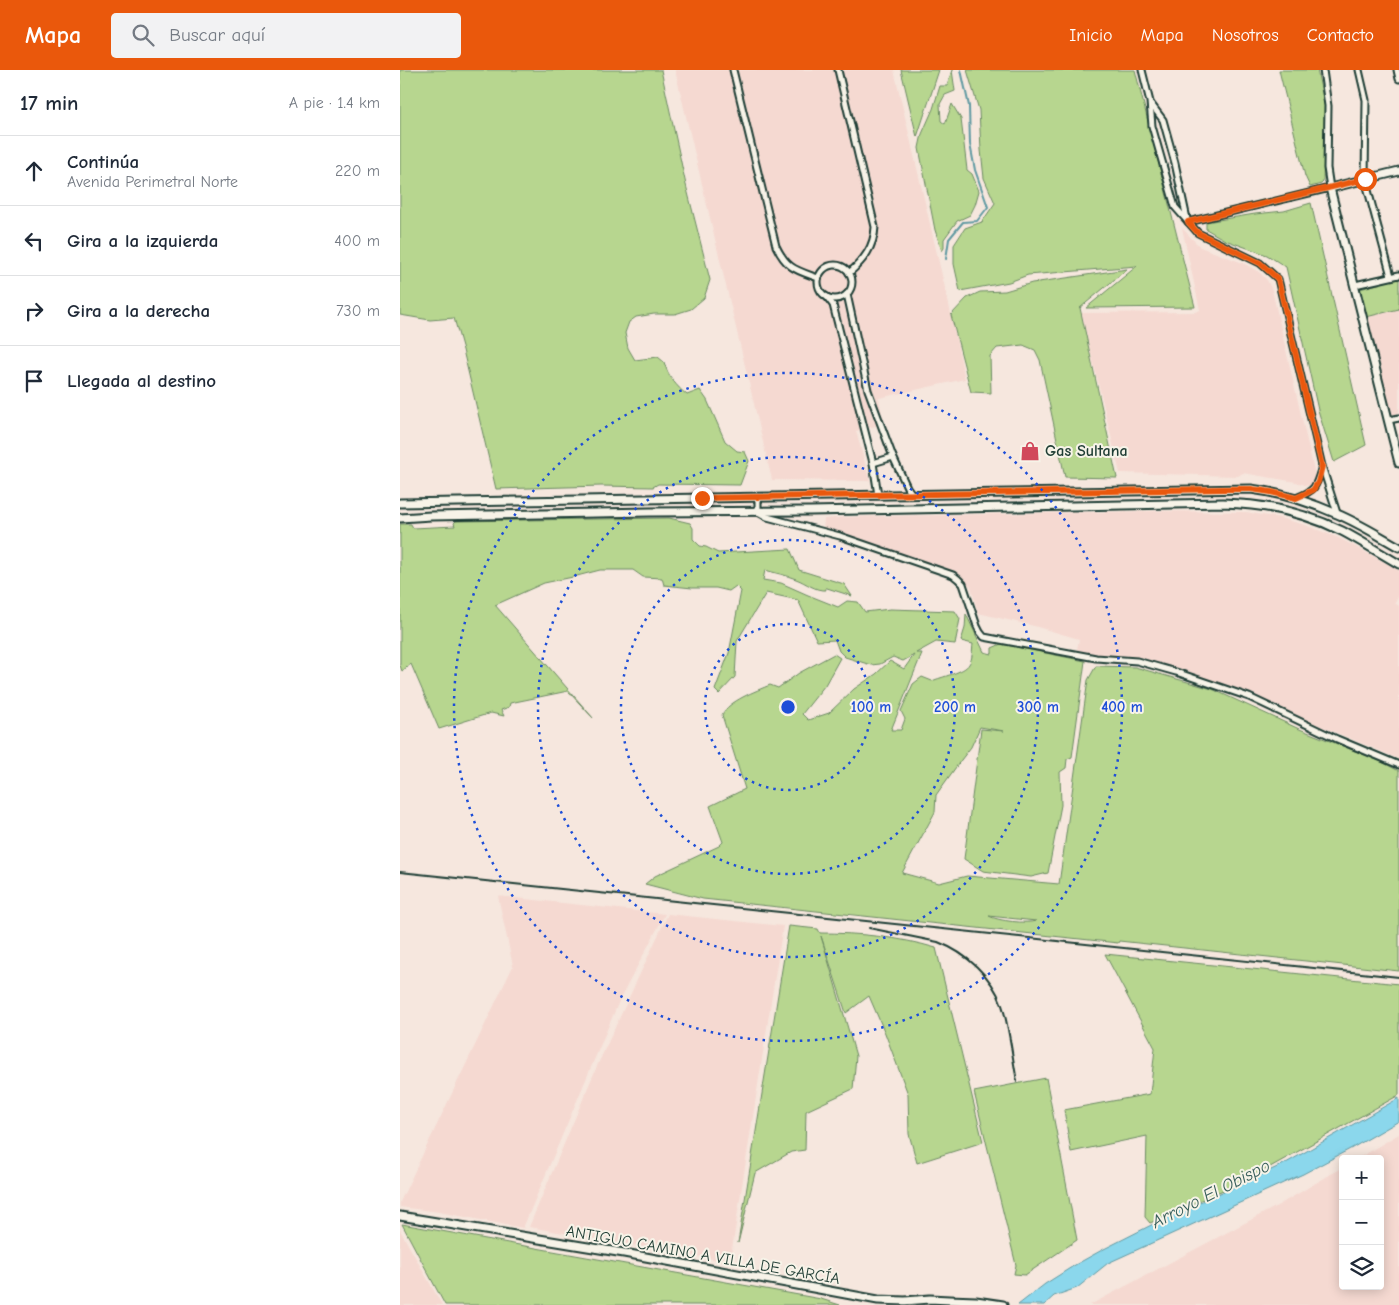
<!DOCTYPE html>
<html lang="es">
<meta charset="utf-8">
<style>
body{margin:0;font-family:"Comic Neue",sans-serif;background:#f2f2f3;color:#1f2937}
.controls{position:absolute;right:15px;bottom:15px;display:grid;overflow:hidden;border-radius:5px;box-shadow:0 2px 12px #0003}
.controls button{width:45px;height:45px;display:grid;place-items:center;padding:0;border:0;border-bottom:1px solid #e0e1e3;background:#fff;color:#1f2937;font:25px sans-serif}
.stop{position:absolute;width:15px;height:15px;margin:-11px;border:4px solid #ea580c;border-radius:50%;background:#fff}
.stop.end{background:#ea580c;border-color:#fff;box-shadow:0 1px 5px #0008}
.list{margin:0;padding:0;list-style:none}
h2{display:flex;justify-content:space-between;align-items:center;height:65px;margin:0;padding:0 20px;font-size:21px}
h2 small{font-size:16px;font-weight:400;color:#747a83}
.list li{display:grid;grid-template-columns:32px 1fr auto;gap:15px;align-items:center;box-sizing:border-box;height:70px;padding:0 20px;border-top:1px solid #e0e1e3}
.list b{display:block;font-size:19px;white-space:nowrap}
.list p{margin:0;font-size:16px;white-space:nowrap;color:#747a83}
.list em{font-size:16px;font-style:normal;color:#747a83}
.icon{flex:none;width:28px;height:28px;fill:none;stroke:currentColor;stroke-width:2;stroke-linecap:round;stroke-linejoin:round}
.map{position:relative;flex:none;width:999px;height:1235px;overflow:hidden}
header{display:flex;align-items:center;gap:30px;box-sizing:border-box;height:70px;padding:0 25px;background:#ea580c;color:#fff}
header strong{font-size:24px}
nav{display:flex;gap:28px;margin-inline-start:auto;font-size:18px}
.search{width:350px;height:45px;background:#f2f2f3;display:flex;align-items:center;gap:12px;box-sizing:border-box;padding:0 18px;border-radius:5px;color:#747a83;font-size:19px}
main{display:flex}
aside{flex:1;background:#fff}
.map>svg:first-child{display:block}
</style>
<header>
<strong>Mapa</strong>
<div class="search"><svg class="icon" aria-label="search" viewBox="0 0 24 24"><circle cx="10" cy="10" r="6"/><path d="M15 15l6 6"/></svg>Buscar aquí</div>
<nav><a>Inicio</a><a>Mapa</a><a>Nosotros</a><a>Contacto</a></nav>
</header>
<main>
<aside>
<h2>17 min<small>A pie · 1.4 km</small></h2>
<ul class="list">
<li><svg class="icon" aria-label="ahead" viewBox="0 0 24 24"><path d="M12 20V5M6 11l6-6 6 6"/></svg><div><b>Continúa</b><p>Avenida Perimetral Norte</p></div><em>220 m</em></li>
<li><svg class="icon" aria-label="left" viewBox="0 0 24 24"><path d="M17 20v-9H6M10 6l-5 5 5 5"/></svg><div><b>Gira a la izquierda</b></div><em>400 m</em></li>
<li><svg class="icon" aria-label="right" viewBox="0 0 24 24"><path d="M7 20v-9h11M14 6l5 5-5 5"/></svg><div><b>Gira a la derecha</b></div><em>730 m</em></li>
<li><svg class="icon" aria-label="arrive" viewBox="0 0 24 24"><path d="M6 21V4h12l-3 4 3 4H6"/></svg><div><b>Llegada al destino</b></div></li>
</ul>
</aside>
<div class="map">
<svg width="999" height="1235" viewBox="0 0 999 1235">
<rect width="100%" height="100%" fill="#f6e7de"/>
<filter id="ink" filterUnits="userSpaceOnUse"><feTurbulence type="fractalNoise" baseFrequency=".02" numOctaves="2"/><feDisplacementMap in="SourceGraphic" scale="10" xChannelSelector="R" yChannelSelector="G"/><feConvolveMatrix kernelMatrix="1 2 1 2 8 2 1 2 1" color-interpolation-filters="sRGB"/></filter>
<g filter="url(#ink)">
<!-- built -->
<g fill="#f5d9d1">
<polygon points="275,0 494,0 549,235 565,309 479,328 484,354 456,361 470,411 372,410"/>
<polygon points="782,158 800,177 843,193 859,202 867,210 872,220 915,405 916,411 911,415 908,416 896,412 843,403 838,406 720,403 681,243 796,242 800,240"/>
<polygon points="999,239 999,343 991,345 966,247"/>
<polygon points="758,441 846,442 880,448 905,455 939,468 999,500 999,525 995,533 999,536 999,689 814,611 739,587 717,588 677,580 679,569 634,556 578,543 571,517 556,503 423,459 424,449 446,447"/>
<polygon points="98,826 265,844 220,929 123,1158 39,1142 0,1137 0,1132 113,896"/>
<polygon points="268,844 383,856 330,1192 129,1157 197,996"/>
<polygon points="999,1064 999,1235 690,1235 877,1136 943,1097 943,1216 980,1216 980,1089 957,1089"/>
<polygon points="0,1160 42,1235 0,1235"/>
</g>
<!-- green -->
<g fill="#b7d68f" stroke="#6b8a62" fill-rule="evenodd">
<path d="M0,0H261L286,115L310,210L304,228L291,239L275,244H254L236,247L229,252L225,263L228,278L235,290L258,287L264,292C268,306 276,316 287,325L300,320L307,330L325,371L337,381L345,382L349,391L340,415L258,414L253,417L201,416L96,419L63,280L54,248L30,250L0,245Z"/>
<polygon points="501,0 539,0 517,67"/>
<polygon points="552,0 555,21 545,25 540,34 541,51 545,54 552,34 561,49 567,100 572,104 579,121 575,135 570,145 557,151 544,169 544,178 542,181 535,160 519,78 522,64 533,39 540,16 547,16"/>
<polygon points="567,0 735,0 795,237 686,238 737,196 628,205 609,212 560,221 554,194 554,175 565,158 582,152 595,133 584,108 581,80 579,40"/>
<polygon points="879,0 917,0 925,38 923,112 921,114 910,117 905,106"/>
<polygon points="911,133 966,375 934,392 918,340 886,197 867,185 825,170 806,159 806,152 855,144 884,141"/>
<polygon points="727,199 680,238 717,408 665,407 640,290 635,280 623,275 597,278 590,286 591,323 571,322 551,245 567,228 580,222 605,221 632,213"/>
<polygon points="999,208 999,239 966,247 960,219"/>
<path d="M269,448L290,453L293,458V469L300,476L306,477L318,483L390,479L399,500L444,514L452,526L427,518H425L426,520C415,521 407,513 396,509C386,505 375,503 365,500L363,510L381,513L408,525L438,537L447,531L458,532L465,542L490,539L555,541L560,549L555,574L536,572L516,583H522L491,660H501L505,649L501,641L513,614L522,607L532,611C541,607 565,602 569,594C573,589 572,580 573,574L561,571L565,558L566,544L584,582L592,584V578L601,574L685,591L672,687L667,689L666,698L660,702L661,735L648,803L631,807L583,801L564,789L581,659L604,661L580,657L571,677L561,690L536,725L535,742L502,803L539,813L567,806L659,814L688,610L696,596L735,597L812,619L897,658L978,690L999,701V901L719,871L718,873L303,829L245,814L255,806L319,776L323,772L310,736L345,719L322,645C328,631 356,621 370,615L378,618L399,603L434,584L440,588L425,615L402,644L408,650L429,643L454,619L476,604L490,591L504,599L514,585L503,591L493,587L480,594L471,595L445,587L439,581L435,570L417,571L398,530L366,523L337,571L335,607L319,624L315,620L329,583L341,521L336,516L329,521L316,518H292L264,515L262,508L243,507L233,500H200L173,507L144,513L95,535L193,648L168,621L110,633L109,637L101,640L104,646L91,643L39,659L11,594L2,601L0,595V454H11L13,458L55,456L54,453L56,451ZM589,846L636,851C627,854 598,851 589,846Z"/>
<path d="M389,856L418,859L420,863C459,863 499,867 536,878L583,1072L517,1093L509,1064L508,1024L485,963L469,926L446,943L421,866L456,986L453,1019L406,1041L405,1080L391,1082L355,1103L338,1173Z"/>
<polygon points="705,884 999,914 999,1025 854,1106 750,1153 745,1147 747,1066 671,1082 664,1040 750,1024 755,978"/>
<polygon points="646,1008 677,1170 625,1205 614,1204 616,1195 574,1022"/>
<polygon points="2,1154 421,1229 440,1235 45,1235"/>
</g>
<!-- water -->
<polygon fill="#8bd7ec" stroke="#6099a2" points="999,1028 999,1051 952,1078 903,1104 708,1193 677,1218 654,1226 644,1235 618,1235 645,1214 675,1195 702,1180 775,1143 856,1107 886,1093"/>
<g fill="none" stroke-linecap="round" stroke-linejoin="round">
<!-- stream -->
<polyline stroke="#6099a2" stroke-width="2" points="546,189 549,169 563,152 577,151 588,137 575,100 570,74 569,36 561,0"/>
<defs>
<g id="street">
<path d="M333,0L376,176C387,199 396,200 418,208"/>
<path d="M438,0L475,157C474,177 464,190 449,203"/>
<polyline points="742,0 750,32 752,56 775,137 798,163 860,193 878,209 922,396 937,443"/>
<polyline points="959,0 966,30 965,109 991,206"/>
<polyline points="997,0 999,9"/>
<polyline points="751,34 763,50 775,93 787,149"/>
<polyline points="788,152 930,118 927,98 928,36 923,0"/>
<circle cx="435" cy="212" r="17"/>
<polyline points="955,215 999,205"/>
<polyline points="447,224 468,320 493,387 507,417 512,424"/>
<polyline points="427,227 433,235 473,393 478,425"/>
<polyline points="989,350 999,348"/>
<polyline points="473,393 493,387"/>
<polyline points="358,428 358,442 367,447 440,466 553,505 558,509 563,514 577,556 580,562 584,567 696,588 737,591 776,602 849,627 937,669 999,695"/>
<path d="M896,428C916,420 916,417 922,396"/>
</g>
<g id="secondary">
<polyline points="999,101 930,118 999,393"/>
<path d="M0,433L851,419C881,423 910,432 937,444C959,453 979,466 999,477"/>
<path d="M0,448L31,446L250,442L410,441L823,433C864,434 904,442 942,461C961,471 980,483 999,494"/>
<polyline points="0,1146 224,1183 478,1230 505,1231 530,1229 549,1230 576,1231 603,1235"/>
</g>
</defs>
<!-- street casing -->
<use href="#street" stroke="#1f3d34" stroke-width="9"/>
<!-- secondary casing -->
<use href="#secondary" stroke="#1f3d34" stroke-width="11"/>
<!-- street -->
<use href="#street" stroke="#f7f3e8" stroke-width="5"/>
<!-- secondary -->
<use href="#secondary" stroke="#f7f3e8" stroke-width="7"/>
<!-- rail -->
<g stroke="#1f3d34" stroke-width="2">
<polyline points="0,802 999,907"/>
<path d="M469,858L538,872C566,883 592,906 602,935C610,960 612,986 617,1011"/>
</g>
</g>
</g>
<g fill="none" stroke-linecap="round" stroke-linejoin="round" filter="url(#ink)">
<!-- route -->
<polyline stroke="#ea580c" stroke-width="6" points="302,428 823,419 851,419 871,422 896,428 913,420 918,412 922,396 878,209 860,193 798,163 788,152 965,109"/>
</g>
<!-- distance rings -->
<g fill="none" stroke="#1d4ed8" stroke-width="2.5" stroke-dasharray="2.5 5">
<circle cx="388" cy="637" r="83"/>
<circle cx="388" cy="637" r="167"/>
<circle cx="388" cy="637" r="250"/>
<circle cx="388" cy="637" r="334"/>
</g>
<!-- icons -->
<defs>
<symbol id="shop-bare" viewBox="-9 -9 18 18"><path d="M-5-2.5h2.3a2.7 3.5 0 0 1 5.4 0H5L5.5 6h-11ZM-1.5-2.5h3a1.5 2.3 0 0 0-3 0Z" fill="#d1495b" stroke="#f7f3e8" stroke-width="2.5" paint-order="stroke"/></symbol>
</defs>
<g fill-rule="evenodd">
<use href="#shop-bare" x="616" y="367" width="28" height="28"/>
</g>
<g text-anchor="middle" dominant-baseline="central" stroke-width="4" stroke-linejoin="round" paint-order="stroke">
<!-- poi labels -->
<g font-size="16" font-weight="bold" fill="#1f3d34" stroke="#f7f3e8" text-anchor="start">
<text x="645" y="381">Gas Sultana</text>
</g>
<!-- street labels -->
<g font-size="16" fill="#1f3d34" stroke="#f7f3e8">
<text transform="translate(303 1185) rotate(10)">ANTIGUO CAMINO A VILLA DE GARCÍA</text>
</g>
<!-- water labels -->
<g font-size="18" font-style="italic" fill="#355c59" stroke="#f7f3e8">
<text transform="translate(811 1124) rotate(-27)">Arroyo El Obispo</text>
</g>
</g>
<circle cx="388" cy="637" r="8" fill="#1d4ed8" stroke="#f7f3e8" stroke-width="2.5"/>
<g font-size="15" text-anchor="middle" font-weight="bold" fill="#1d4ed8" stroke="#f7f3e8" stroke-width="4" stroke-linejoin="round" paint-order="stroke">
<text x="471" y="642">100 m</text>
<text x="555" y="642">200 m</text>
<text x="638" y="642">300 m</text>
<text x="722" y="642">400 m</text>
</g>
</svg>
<div class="controls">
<button>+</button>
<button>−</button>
<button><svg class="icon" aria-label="layers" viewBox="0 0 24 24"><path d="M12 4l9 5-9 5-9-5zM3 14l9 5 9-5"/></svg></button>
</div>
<div class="stop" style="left:965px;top:109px"></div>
<div class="stop end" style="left:302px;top:428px"></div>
</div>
</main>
